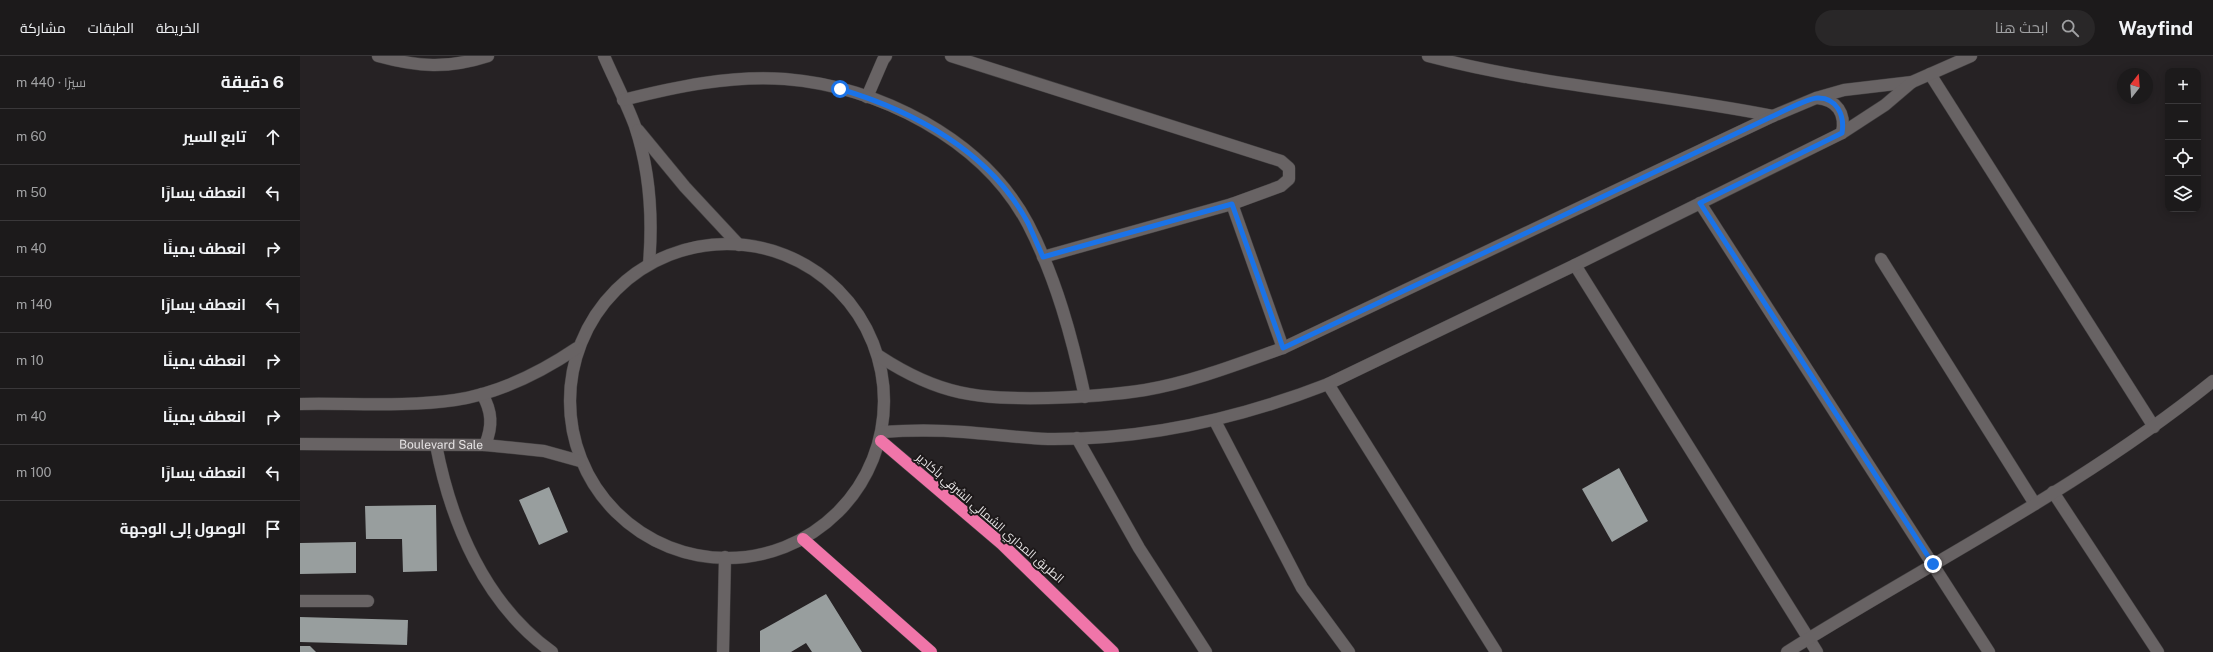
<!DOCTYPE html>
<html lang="ar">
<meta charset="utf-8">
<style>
body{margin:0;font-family:"Public Sans",Cairo,sans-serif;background:#292728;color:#f1f3f6;direction:rtl}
.controls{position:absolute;right:12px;top:12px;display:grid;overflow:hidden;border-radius:8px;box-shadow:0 2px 10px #0003}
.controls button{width:36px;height:36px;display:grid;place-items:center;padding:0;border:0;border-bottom:1px solid #3a383a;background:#1c1a1b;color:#f1f3f6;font:20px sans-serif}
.compass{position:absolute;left:1817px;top:12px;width:36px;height:36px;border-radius:50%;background:#1c1a1b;box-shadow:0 2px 10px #0003;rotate:17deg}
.stop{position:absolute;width:12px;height:12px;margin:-9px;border:3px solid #1a73e8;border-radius:50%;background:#fff}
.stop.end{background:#1a73e8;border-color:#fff;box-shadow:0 1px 4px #0008}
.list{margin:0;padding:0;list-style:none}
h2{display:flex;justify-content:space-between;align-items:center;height:52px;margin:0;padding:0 16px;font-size:17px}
h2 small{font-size:13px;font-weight:400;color:#a0a1a3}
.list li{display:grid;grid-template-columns:26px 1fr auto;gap:12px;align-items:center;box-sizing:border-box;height:56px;padding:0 16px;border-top:1px solid #3a383a}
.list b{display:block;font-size:15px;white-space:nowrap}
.list em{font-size:13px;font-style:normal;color:#a0a1a3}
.icon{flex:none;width:22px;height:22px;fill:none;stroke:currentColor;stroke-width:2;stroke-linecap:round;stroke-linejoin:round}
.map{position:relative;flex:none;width:1913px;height:596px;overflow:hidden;direction:ltr}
header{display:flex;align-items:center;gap:24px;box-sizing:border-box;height:56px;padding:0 20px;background:#1c1a1b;border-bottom:1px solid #3a383a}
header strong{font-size:19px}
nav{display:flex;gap:22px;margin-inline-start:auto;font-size:14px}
.search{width:280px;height:36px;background:#292728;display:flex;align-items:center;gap:10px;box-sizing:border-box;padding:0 14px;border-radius:22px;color:#a0a1a3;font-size:15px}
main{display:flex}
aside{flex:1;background:#1c1a1b}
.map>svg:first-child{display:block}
</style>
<header>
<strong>Wayfind</strong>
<div class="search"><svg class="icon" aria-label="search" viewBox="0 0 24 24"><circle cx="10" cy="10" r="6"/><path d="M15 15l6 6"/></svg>ابحث هنا</div>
<nav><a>الخريطة</a><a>الطبقات</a><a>مشاركة</a></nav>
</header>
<main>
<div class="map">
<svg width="1913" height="596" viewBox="0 0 1913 596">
<rect width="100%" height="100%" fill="#262224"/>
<!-- building -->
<g fill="#989e9e">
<polygon points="1319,412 1348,465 1312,486 1282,433"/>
<polygon points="249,431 268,476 239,489 219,444"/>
<polygon points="136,449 137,515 103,516 102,483 66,483 65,450"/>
<polygon points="56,486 56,517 0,518 0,487"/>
<polygon points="526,538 562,596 512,596 506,587 491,596 460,596 460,575"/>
<polygon points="0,561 108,564 107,589 0,586"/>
<polygon points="0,590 10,590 16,596 0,596"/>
</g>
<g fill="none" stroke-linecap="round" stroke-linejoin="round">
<defs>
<g id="minor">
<path d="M78,0C118,11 148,13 188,0"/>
<path d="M304,0C314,23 326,46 335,70C350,115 353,161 349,208"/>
<polyline points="651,0 981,105 989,112 989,123 981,130 932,148 743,201"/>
<path d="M1128,0C1241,30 1358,37 1473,60"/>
<polyline points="1630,18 1854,371"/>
<polyline points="567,41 583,4 586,0"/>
<path d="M1517,42C1537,44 1546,57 1542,77"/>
<path d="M323,44C375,31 430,19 485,23C578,30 683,83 728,168C756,222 772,281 785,341"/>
<polyline points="338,74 385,131 439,189"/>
<polyline points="1400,147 1689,596"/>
<polyline points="932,148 983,292"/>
<circle cx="427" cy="345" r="157"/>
<polyline points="1581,203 1735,448"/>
<polyline points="1275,209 1517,596"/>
<path d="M579,300C640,340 678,343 748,342C781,341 813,339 845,334C892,326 938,308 983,292L1473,60L1516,42L1544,34L1612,26L1671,0"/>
<polyline points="1028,328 1196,596"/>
<path d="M182,338C192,355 193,370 185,389"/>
<path d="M0,348C51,347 105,351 155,344C200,337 240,317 277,292"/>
<polyline points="915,365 1002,532 1049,596"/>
<path d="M582,376C610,374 637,374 664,376C692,378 720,382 748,383C845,384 938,363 1028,328L1275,209L1542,77L1585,49L1612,26"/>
<polyline points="777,382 839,492 906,596"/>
<path id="s1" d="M0,388L185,389L244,395L280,405"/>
<path d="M136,389C151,467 185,548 252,596"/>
<polyline points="1753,436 1858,596"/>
<polyline points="0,545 68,545"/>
<polyline points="423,596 425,501"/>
<path d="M1487,596C1629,507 1782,431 1913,325"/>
</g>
<g id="highway">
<polyline points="581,385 702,488 813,596"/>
<polyline points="503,483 631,596"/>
</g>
</defs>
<!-- minor casing -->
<use href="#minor" stroke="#434041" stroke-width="13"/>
<!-- highway casing -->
<use href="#highway" stroke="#434041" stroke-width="13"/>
<!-- minor -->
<use href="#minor" stroke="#686364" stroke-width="12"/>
<!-- highway -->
<use href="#highway" stroke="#f075a9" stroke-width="12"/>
</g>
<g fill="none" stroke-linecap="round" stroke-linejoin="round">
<!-- route -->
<path stroke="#1a73e8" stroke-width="5" d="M540,33C614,55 690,96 728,167C733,178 738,190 743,201L932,148L983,292L1473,60C1484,55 1506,43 1517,42C1537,41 1545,60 1542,77L1400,147L1633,508"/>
</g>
<g text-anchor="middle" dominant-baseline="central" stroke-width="4" stroke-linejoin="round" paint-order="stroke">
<!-- street labels -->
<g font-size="12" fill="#e7e4e5" stroke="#1d191a">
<text stroke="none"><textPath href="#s1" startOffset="141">Boulevard Sale</textPath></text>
<text transform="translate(690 462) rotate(41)">الطريق المداري الشمالي الشرقي بأكادير</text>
</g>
</g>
</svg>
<div class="controls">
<button>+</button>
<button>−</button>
<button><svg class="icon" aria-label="locate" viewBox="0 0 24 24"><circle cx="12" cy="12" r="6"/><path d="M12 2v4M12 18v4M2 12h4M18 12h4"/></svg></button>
<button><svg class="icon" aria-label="layers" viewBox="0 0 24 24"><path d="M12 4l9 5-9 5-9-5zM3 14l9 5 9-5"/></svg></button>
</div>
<svg class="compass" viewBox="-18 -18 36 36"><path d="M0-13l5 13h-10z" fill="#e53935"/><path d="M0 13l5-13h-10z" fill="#a0a1a3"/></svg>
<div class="stop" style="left:540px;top:33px"></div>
<div class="stop end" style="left:1633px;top:508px"></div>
</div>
<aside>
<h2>6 دقيقة<small>سيرًا · 440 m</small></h2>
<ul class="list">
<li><svg class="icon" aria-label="ahead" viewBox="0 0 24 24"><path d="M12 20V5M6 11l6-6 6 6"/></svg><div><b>تابع السير</b></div><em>60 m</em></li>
<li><svg class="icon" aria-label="left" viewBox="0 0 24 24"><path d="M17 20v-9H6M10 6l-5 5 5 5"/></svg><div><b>انعطف يسارًا</b></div><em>50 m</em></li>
<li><svg class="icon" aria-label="right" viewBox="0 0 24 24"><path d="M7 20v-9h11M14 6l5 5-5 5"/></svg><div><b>انعطف يمينًا</b></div><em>40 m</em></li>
<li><svg class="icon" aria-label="left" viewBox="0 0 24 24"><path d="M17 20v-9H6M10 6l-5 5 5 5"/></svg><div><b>انعطف يسارًا</b></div><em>140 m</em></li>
<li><svg class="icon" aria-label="right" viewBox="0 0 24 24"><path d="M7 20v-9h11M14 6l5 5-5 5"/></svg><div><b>انعطف يمينًا</b></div><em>10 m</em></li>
<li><svg class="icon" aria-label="right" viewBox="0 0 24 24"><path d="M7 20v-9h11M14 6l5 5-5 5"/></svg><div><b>انعطف يمينًا</b></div><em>40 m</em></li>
<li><svg class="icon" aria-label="left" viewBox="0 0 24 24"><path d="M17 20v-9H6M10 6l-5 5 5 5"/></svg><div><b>انعطف يسارًا</b></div><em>100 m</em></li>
<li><svg class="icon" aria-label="arrive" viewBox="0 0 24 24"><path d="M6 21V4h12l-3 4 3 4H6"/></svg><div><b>الوصول إلى الوجهة</b></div></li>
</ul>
</aside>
</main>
